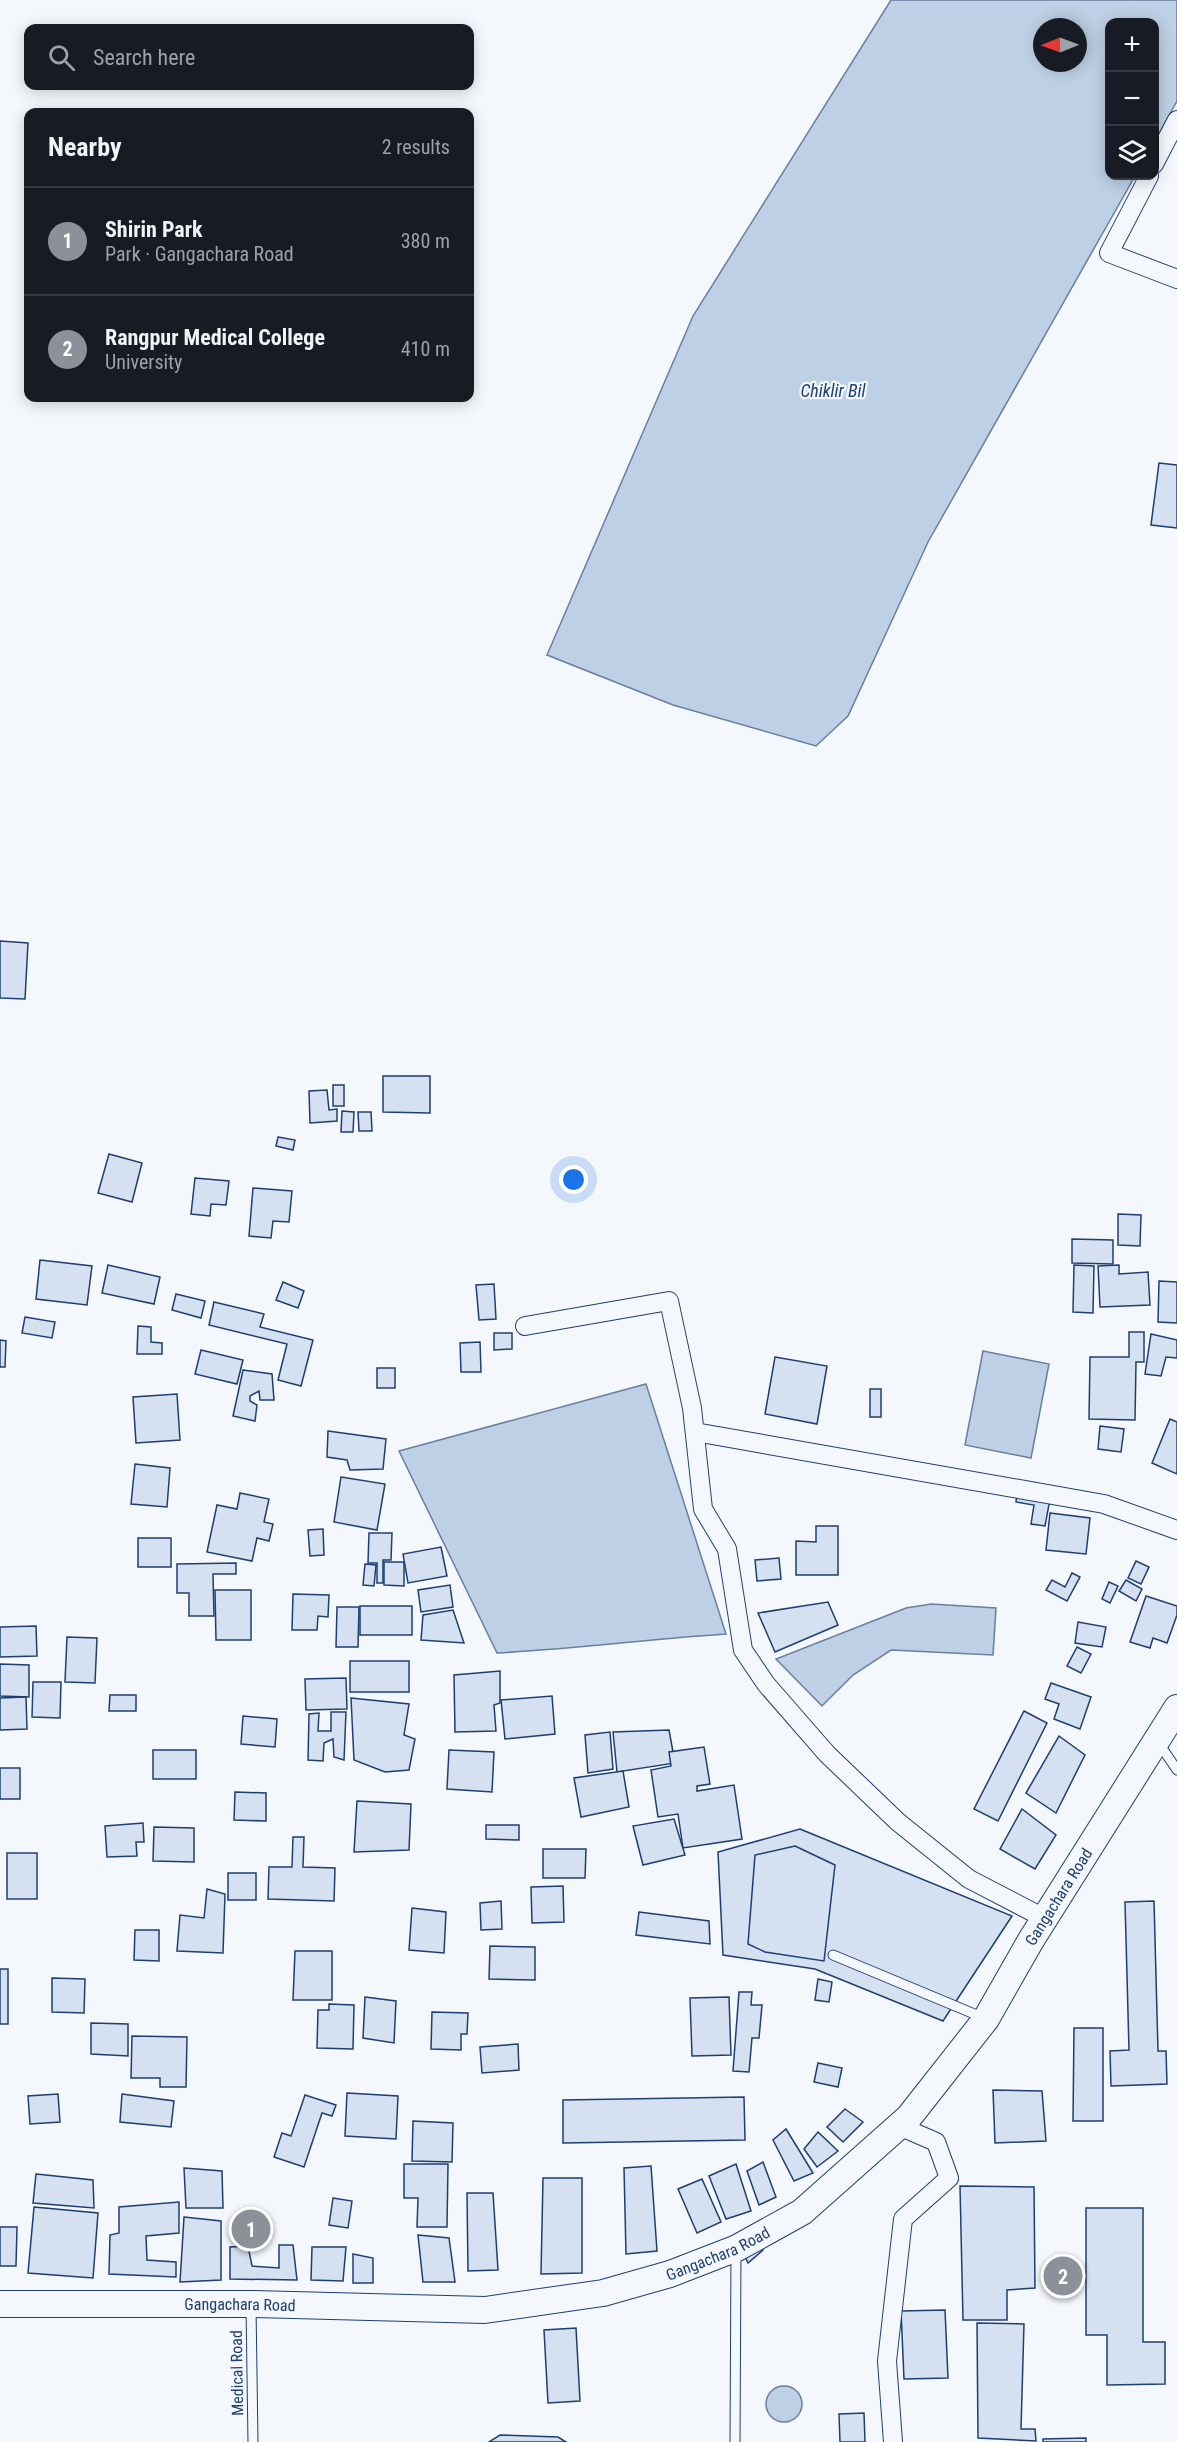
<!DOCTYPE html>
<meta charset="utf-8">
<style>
body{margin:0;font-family:"Roboto Condensed",sans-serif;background:#242831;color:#f1f3f6}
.controls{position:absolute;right:18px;top:18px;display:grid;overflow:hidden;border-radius:12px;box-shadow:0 3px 15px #0003}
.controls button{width:54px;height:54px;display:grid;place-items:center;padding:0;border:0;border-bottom:2px solid #363941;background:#171b24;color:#f1f3f6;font:30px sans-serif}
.compass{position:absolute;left:1033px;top:18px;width:54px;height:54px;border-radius:50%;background:#171b24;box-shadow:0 3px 15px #0003;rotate:269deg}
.you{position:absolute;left:574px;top:1180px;width:21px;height:21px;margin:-15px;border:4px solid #fff;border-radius:50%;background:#1a73e8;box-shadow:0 0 0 9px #1a73e833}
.badge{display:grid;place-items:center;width:39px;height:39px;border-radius:50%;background:#8c9099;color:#fff;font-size:20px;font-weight:700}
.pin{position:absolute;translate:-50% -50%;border:3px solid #fff;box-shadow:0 2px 6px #0006}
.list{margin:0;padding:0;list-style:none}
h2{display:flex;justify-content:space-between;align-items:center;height:78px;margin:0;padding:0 24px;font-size:26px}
h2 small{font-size:20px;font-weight:400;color:#9ea1a6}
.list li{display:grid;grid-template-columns:39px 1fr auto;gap:18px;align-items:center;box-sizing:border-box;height:108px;padding:0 24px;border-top:2px solid #363941}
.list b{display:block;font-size:22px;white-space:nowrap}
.list p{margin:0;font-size:20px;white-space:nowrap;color:#9ea1a6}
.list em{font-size:20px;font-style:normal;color:#9ea1a6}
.icon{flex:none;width:33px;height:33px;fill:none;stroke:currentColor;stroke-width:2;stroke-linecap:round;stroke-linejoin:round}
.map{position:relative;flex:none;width:1177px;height:2442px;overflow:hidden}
.search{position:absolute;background:#171b24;box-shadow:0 3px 15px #0003;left:24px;top:24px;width:450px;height:66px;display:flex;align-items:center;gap:15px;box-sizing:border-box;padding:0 21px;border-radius:12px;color:#9ea1a6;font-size:22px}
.panel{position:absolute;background:#171b24;box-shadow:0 3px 15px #0003;left:24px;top:108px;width:450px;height:294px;border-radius:12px}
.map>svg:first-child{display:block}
</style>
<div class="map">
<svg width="1177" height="2442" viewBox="0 0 1177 2442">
<rect width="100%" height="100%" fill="#f4f7fb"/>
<!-- water -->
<g fill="#bed0e5" stroke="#687fa3" stroke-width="1.5" fill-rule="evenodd">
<path d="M891,0H1177V101L1155,141L1154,22H1110V176H1135L928,542L848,716L816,746L673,705L547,655L693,316ZM1042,27H1078V63H1042Z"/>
<polygon points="983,1351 1049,1364 1031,1458 965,1445"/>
<path d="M646,1384L726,1634C650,1639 574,1649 497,1653L399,1451Z"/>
<polygon points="931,1604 996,1608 993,1655 891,1650 853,1675 822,1706 776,1659 906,1608"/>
<circle cx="784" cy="2404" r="18"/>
</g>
<!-- building -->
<g fill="#d5e0f0" stroke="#1d3f73" stroke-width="1.5">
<polygon points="1159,463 1177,465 1177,528 1151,525"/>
<polygon points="0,941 28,943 25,999 0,998"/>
<polygon points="383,1076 430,1076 430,1113 383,1112"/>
<rect x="333" y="1085" width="11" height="21"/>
<polygon points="327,1090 329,1110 337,1109 337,1121 310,1123 309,1091"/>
<polygon points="342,1111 354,1112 353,1132 341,1132"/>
<polygon points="358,1112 371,1112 372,1131 359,1131"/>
<polygon points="278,1137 295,1140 293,1150 276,1146"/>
<polygon points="109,1154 142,1163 132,1202 98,1193"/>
<polygon points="195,1178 229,1181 226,1205 211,1204 210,1216 191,1214"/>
<polygon points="253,1188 292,1191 289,1222 273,1221 271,1238 249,1236"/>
<polygon points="1118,1214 1141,1215 1140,1246 1118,1245"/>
<polygon points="1072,1239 1113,1240 1113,1264 1072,1263"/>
<polygon points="40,1260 92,1266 87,1305 36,1299"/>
<polygon points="108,1265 160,1277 154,1304 102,1293"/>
<polygon points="1074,1265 1094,1266 1093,1313 1073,1312"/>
<polygon points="1119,1265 1119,1274 1148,1272 1150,1305 1100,1307 1098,1266"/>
<polygon points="1159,1281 1177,1282 1177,1323 1158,1322"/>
<polygon points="283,1282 304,1291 298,1308 276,1300"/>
<polygon points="494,1284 496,1319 479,1320 476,1285"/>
<polygon points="176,1294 205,1301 201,1318 172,1310"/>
<polygon points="214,1302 264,1314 260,1327 313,1340 301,1386 278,1380 287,1344 209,1325"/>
<polygon points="25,1317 55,1322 52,1338 22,1333"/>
<polygon points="138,1326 151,1327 151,1342 162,1343 162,1354 137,1354"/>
<polygon points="1129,1332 1144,1332 1144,1362 1136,1362 1135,1420 1089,1419 1090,1357 1129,1357"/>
<polygon points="494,1333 512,1333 512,1349 494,1350"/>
<polygon points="1151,1334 1177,1340 1177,1358 1166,1357 1161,1376 1145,1374"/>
<polygon points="0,1340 6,1341 5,1367 0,1367"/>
<polygon points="480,1342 481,1372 461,1372 460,1343"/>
<polygon points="201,1350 243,1360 237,1384 195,1374"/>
<polygon points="775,1357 827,1366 817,1424 765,1414"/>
<rect x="377" y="1368" width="18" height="20"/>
<polygon points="243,1370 272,1374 274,1400 260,1400 259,1391 250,1396 250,1401 257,1405 255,1421 233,1416"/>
<rect x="870" y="1389" width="11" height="28"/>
<polygon points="177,1394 180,1440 136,1443 133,1397"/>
<polygon points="1170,1419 1177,1422 1177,1474 1152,1463"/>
<polygon points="1100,1426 1124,1429 1121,1452 1098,1449"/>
<polygon points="328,1431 386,1439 383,1469 350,1470 347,1460 327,1457"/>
<polygon points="135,1464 170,1468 167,1507 131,1504"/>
<polygon points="341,1477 385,1484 377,1530 334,1522"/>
<polygon points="240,1493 269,1499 264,1522 273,1524 269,1541 257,1538 252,1561 207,1552 217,1505 237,1509"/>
<polygon points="1017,1494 1050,1499 1045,1526 1031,1524 1034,1505 1016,1502"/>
<polygon points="1050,1513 1090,1518 1086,1554 1046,1550"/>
<polygon points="816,1526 838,1526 838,1575 796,1575 796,1541 816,1542"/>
<polygon points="323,1529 324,1555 310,1556 308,1530"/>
<polygon points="369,1533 392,1533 391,1560 383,1560 383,1583 377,1583 377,1563 368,1563"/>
<rect x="138" y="1538" width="33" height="29"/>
<polygon points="441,1547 447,1576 408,1583 403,1554"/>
<polygon points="779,1558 781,1579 757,1581 755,1560"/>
<polygon points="1136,1561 1149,1567 1141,1584 1128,1578"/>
<polygon points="384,1562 404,1562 404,1586 384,1585"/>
<polygon points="236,1563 236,1574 213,1574 214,1616 189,1616 189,1593 177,1593 177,1564"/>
<polygon points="365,1564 376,1565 374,1586 363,1585"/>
<polygon points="1072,1573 1080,1577 1067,1601 1046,1590 1052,1580 1065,1587"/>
<polygon points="1126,1580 1142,1589 1136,1601 1119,1591"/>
<polygon points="1109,1582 1118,1586 1110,1603 1102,1599"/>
<polygon points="450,1585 453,1607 421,1612 418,1590"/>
<polygon points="215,1590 251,1590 251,1640 216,1640"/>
<polygon points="293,1594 329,1595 328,1617 318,1616 317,1630 292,1630"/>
<polygon points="1146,1596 1177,1606 1177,1615 1167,1643 1153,1638 1150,1648 1130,1642"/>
<polygon points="828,1602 838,1625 775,1652 758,1613"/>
<rect x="360" y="1606" width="52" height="29"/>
<polygon points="337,1607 359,1607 358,1647 336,1647"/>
<polygon points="453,1610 464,1643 421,1640 423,1615"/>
<polygon points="1078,1622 1106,1627 1102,1647 1075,1643"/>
<polygon points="36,1626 37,1656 0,1657 0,1627"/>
<polygon points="67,1637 97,1638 95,1683 65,1682"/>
<polygon points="1077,1647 1091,1654 1081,1673 1067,1666"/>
<rect x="350" y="1661" width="59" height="31"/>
<polygon points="0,1664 29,1665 29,1697 0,1696"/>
<polygon points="500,1671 500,1703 494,1705 496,1731 455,1732 454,1675"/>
<polygon points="346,1678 347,1709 306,1710 305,1679"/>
<polygon points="33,1682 61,1682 60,1718 32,1717"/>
<polygon points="1051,1683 1091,1697 1080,1729 1054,1719 1059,1704 1045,1699"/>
<polygon points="110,1695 136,1695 136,1711 109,1711"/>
<polygon points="552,1696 555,1734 505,1739 501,1700"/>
<polygon points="26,1697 27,1729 0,1730 0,1698"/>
<polygon points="351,1698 409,1704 404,1735 415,1739 409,1770 385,1772 354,1760"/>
<polygon points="1024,1711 1047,1723 998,1821 974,1809"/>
<polygon points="331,1712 346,1712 344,1760 334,1757 333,1739 324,1743 323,1761 308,1760 309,1714 319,1713 318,1731 331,1731"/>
<polygon points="243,1716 277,1719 275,1747 241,1744"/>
<polygon points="669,1730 675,1763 617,1772 613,1732"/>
<polygon points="610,1732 613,1769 588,1773 585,1735"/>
<polygon points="1059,1736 1085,1755 1056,1813 1026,1793"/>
<polygon points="704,1747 710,1784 697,1786 697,1791 734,1785 742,1839 683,1848 678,1814 658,1817 651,1770 671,1766 669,1752"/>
<rect x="153" y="1750" width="43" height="29"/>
<polygon points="449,1750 494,1752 492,1792 447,1789"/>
<rect x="0" y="1768" width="20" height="31"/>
<polygon points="623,1771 629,1807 581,1817 574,1778"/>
<polygon points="235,1792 266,1793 266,1821 234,1820"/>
<polygon points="357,1801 411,1804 409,1850 354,1852"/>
<polygon points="1022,1809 1056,1835 1035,1869 1000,1849"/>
<polygon points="674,1819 685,1855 643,1865 633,1826"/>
<polygon points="143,1823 144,1842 136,1842 137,1856 107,1857 105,1826"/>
<polygon points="486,1825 519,1825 519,1840 486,1839"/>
<polygon points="154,1827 194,1828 194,1862 153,1861"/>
<polygon points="800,1829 1012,1916 943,2021 815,1969 723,1955 718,1852"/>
<polygon points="293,1837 304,1837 303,1867 335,1868 334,1901 268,1899 269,1867 292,1867"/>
<polygon points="795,1846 835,1865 824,1961 765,1952 748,1944 755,1855"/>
<polygon points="543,1849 586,1849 585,1878 543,1878"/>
<rect x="7" y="1853" width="30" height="46"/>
<rect x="228" y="1873" width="28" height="27"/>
<polygon points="563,1886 564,1922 532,1923 531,1887"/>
<polygon points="207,1889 225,1894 223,1953 177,1951 180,1915 204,1918"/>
<polygon points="501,1901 502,1929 481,1930 480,1903"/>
<polygon points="1154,1901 1158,2051 1166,2051 1167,2084 1111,2086 1110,2051 1129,2050 1125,1902"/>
<polygon points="412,1908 446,1912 444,1953 409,1950"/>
<polygon points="639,1912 709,1921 710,1944 636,1935"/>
<polygon points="135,1930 159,1930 159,1961 134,1960"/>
<polygon points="490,1946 535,1947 535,1980 489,1979"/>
<polygon points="295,1951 332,1951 332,2000 293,2000"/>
<rect x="0" y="1969" width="8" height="55"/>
<polygon points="52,1978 85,1979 84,2013 52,2012"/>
<polygon points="818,1979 832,1982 829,2002 815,2000"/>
<polygon points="739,1992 752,1992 751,2005 762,2005 759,2038 752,2038 749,2072 733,2071"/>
<polygon points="365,1997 396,2001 394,2043 363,2038"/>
<polygon points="729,1997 731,2055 692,2056 690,1998"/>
<polygon points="329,2004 354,2005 353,2049 317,2048 318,2010 329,2010"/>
<polygon points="432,2012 468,2013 467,2034 461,2034 461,2050 431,2049"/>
<polygon points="91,2023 128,2024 128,2056 91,2054"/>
<polygon points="1074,2028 1103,2028 1103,2121 1073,2121"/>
<polygon points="132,2036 187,2037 186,2087 160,2087 160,2078 131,2078"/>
<polygon points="518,2044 519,2070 482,2073 480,2047"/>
<polygon points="818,2063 842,2068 838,2087 814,2082"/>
<polygon points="993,2090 1042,2091 1046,2141 995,2143"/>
<polygon points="347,2093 398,2096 396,2139 345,2136"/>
<polygon points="58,2094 60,2122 30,2124 28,2096"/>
<polygon points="122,2094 174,2101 171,2127 120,2122"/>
<polygon points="305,2095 336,2105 332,2116 322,2113 304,2167 274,2157 282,2133 291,2136"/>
<polygon points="744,2097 745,2140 563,2143 563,2100"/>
<polygon points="845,2109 863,2122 843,2142 827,2127"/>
<polygon points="413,2121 453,2123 452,2162 412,2161"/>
<polygon points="786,2129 813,2173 794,2181 773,2140"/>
<polygon points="818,2132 838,2151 817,2167 804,2149"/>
<polygon points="763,2162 776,2197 759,2205 747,2171"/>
<polygon points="404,2164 448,2164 447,2227 417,2227 418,2198 404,2198"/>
<polygon points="736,2164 751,2211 726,2219 709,2176"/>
<polygon points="651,2166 657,2251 626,2254 624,2168"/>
<polygon points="184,2168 222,2171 223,2208 186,2208"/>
<polygon points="36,2174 93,2180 94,2208 33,2203"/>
<polygon points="543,2178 582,2178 582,2273 541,2274"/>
<polygon points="702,2179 721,2222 697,2233 678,2189"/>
<polygon points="960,2186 1034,2187 1035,2288 1007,2290 1007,2320 963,2320"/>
<polygon points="467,2193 493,2193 498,2270 468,2271"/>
<polygon points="333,2198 352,2201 348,2228 329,2225"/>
<polygon points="179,2202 179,2233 146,2236 147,2260 176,2262 176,2277 109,2274 110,2235 119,2233 119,2207"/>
<polygon points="34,2207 98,2213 93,2278 28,2273"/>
<polygon points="1086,2208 1143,2208 1143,2342 1165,2342 1165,2384 1107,2385 1107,2335 1086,2335"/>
<polygon points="184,2217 221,2221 221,2280 180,2282"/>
<polygon points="0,2227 17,2227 16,2266 0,2266"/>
<polygon points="418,2235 449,2238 455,2282 423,2282"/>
<polygon points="753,2236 763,2250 748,2263 741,2248"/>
<polygon points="279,2245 293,2245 297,2280 230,2279 230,2247 248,2246 252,2266 279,2268"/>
<polygon points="312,2247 346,2247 343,2281 311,2280"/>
<polygon points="353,2254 373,2258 373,2283 353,2283"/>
<polygon points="945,2310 948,2378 904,2379 901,2311"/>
<polygon points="977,2323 1024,2324 1021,2429 1035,2429 1036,2441 978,2438"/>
<polygon points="576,2328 580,2401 548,2403 544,2330"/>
<polygon points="864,2413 865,2442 840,2442 839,2414"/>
<polygon points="500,2435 558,2437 566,2442 489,2442"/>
<polygon points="1086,2438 1086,2442 1043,2442 1043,2439"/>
</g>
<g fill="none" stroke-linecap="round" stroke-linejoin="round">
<defs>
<g id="lane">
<polyline points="1158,1742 1177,1770"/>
<polyline points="833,1955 984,2018"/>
<polyline points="251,2306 253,2442"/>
<polyline points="735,2442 736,2250"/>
</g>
<g id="street">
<polyline points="1154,164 1177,120"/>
<polyline points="1149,176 1109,253 1177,279"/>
<polyline points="525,1326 669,1301 692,1408 703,1509 727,1549 743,1650 766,1684 827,1754 898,1822 969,1879 1044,1918"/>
<polyline points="695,1432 1104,1504 1177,1530"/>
<polyline points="893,2442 887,2361 903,2219 949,2178 936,2142 899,2126"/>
</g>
<g id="secondary">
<path id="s1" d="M0,2304H251L485,2310L603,2293L670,2274L737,2248L802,2212L909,2117L986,2019L1031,1940L1177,1708"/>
</g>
</defs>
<!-- lane casing -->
<use href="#lane" stroke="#1d3f73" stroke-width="11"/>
<!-- street casing -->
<use href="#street" stroke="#1d3f73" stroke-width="20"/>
<!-- secondary casing -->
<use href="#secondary" stroke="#1d3f73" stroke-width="28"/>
<!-- lane -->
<use href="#lane" stroke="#f4f7fb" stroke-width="9"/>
<!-- street -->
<use href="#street" stroke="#f4f7fb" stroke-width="18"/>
<!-- secondary -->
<use href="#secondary" stroke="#f4f7fb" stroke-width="26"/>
</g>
<g text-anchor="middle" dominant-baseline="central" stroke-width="4.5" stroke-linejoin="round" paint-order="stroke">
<!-- street labels -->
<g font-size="16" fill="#1d3f73" stroke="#f4f7fb">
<text stroke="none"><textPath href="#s1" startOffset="1230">Gangachara Road</textPath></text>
<text stroke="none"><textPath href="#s1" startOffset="726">Gangachara Road</textPath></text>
<text stroke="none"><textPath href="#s1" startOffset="240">Gangachara Road</textPath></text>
<text transform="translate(237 2373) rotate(-91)">Medical Road</text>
</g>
<!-- water labels -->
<g font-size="18" font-style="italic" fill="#1d3f73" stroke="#f4f7fb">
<text x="833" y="390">Chiklir Bil</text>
</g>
</g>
</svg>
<div class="controls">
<button>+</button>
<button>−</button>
<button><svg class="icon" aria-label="layers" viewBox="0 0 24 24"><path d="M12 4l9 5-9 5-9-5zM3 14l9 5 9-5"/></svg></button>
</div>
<svg class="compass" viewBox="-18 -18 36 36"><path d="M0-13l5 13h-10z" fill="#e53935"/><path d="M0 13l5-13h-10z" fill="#9ea1a6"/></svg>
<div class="you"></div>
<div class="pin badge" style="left:251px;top:2229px">1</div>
<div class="pin badge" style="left:1063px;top:2276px">2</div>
<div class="search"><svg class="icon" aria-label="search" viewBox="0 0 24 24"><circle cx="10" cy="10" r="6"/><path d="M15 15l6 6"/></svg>Search here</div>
<section class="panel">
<h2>Nearby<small>2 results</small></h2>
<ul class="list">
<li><span class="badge">1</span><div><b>Shirin Park</b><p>Park · Gangachara Road</p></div><em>380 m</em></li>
<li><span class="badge">2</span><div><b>Rangpur Medical College</b><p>University</p></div><em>410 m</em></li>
</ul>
</section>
</div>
